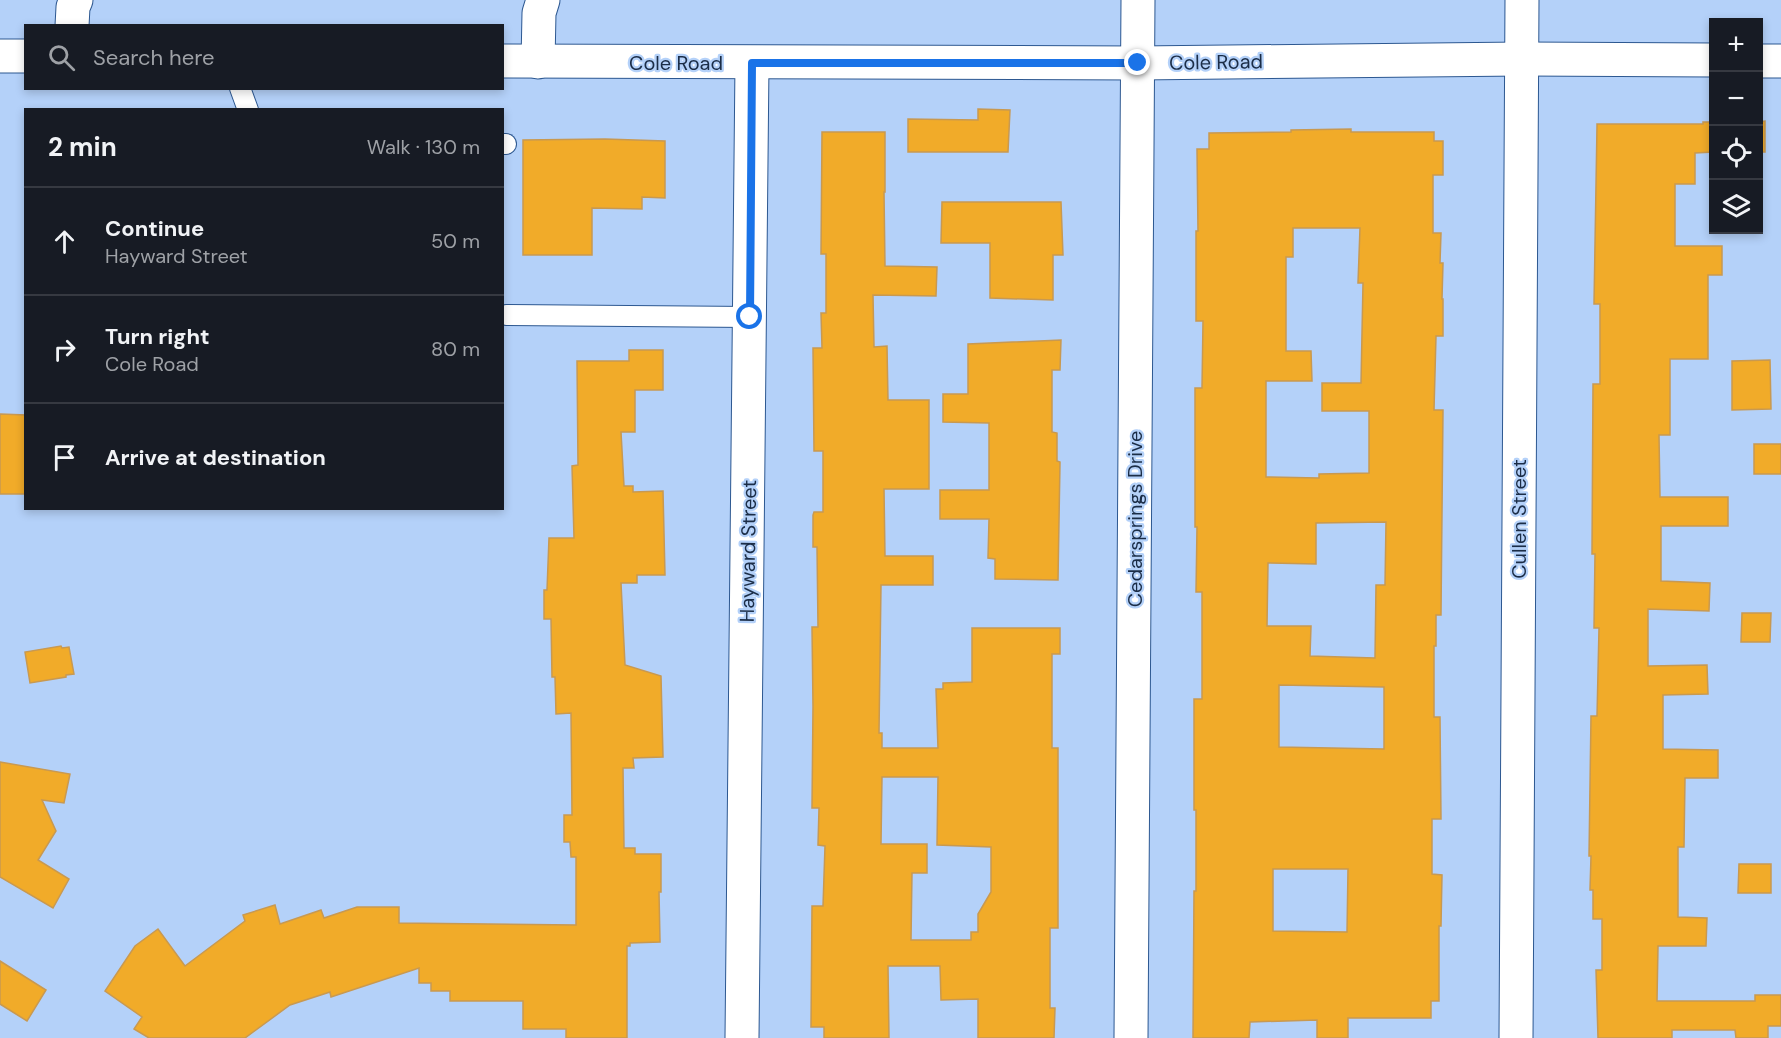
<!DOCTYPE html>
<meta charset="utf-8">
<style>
body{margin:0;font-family:"DM Sans",sans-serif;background:#242831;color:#f1f3f6}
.controls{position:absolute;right:18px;top:18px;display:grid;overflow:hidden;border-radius:0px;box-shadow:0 3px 9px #0003}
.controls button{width:54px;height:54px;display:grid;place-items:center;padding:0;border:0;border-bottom:2px solid #363941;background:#171b24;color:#f1f3f6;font:30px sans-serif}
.stop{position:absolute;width:18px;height:18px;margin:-14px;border:4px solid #1a73e8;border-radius:50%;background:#fff}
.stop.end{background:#1a73e8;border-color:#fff;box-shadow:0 2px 6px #0008}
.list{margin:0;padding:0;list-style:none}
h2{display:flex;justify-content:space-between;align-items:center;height:78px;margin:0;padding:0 24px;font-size:26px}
h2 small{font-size:20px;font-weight:400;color:#9ea1a6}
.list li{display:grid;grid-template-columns:39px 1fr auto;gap:18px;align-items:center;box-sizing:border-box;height:108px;padding:0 24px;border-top:2px solid #363941}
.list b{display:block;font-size:22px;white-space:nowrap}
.list p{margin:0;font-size:20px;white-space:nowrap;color:#9ea1a6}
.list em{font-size:20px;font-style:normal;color:#9ea1a6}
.icon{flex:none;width:33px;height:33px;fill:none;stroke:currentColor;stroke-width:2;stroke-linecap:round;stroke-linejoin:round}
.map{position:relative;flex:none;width:1781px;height:1038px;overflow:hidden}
.search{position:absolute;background:#171b24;box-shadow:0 3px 9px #0003;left:24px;top:24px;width:480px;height:66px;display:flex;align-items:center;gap:15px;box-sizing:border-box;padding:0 21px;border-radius:0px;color:#9ea1a6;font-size:22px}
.panel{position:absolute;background:#171b24;box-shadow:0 3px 9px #0003;left:24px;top:108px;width:480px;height:402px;border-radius:0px}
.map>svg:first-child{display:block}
</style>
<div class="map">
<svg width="1781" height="1038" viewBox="0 0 1781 1038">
<rect width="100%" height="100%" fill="#b4d1f9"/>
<!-- building -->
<g fill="#f1ab29" stroke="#c89951" stroke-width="1.5" fill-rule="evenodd">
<polygon points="978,109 1010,110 1008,152 908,152 908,119 978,120"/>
<polygon points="1765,121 1765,152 1758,152 1758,122"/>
<polygon points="1703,122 1713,122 1713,152 1695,153 1695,184 1675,184 1675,246 1722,246 1722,275 1708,275 1708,359 1670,359 1670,435 1659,435 1660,497 1728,497 1728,526 1661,526 1661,581 1710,583 1709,611 1648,609 1648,666 1707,665 1708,694 1663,695 1663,749 1718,750 1718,778 1685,778 1684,847 1678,847 1678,917 1707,918 1706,946 1658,946 1657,1001 1755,1001 1755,995 1781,995 1781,1026 1768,1026 1768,1038 1736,1038 1735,1030 1672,1030 1672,1038 1598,1038 1596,970 1602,970 1602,919 1593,919 1593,890 1590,890 1591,856 1589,856 1591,716 1597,716 1599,628 1594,628 1595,554 1592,554 1593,384 1600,384 1600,304 1594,304 1597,126 1597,124 1703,124"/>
<path d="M1351,129V132H1434V141H1443V175H1433V233H1441L1440,263H1443L1442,299H1443V336H1436L1434,410H1443L1441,615H1436V646H1434V717H1440L1441,819H1432V874L1442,875L1441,926H1439V1001H1431V1018H1348V1038H1317V1020L1250,1022L1249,1038H1193L1194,891H1196V810H1194V699H1202V592H1196L1197,527H1195V388H1202L1203,321H1196V231H1198L1197,149H1209V133L1291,132V130ZM1293,228H1360L1358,283H1363L1361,383H1322V411H1369V473L1319,474V478L1266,477V381H1312L1311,351H1286V257H1293ZM1386,522L1385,585H1376L1375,658L1310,656L1311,626H1267L1268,563L1316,564V523ZM1279,685L1384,687V749L1279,747ZM1273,869H1348L1347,932L1273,931Z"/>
<path d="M822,132H885V192H884L885,266L937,267L936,296L873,295L874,347L887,346L888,400H929V489H884L885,556H933V585H881L879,733H882V748H938L936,689H943V683L972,682V628H1060V654H1052V748H1058V928H1050V1008H1055L1054,1038H978V999L941,1000L940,966H888L889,1038H824V1027H811L812,906H823L825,846L818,845L819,808H812L813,706L812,627H818L817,547H813V515L814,512H823V451H814L813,348H822L821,313H826V254H821ZM882,777H938L937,845L991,847V892L978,914V932H971V940H911L912,873H927V844H881Z"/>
<polygon points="605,139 665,141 665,198 642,197 642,209 592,208 592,255 523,255 523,140"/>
<polygon points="942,202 1061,202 1063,255 1053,255 1053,300 990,298 990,243 941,243"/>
<polygon points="1061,340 1060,370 1052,370 1052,432 1057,433 1057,461 1060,462 1058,580 995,579 995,559 988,558 989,519 940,519 940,490 989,490 989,423 943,422 943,394 968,394 968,344"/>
<polygon points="629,350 663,350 663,390 635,390 635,432 621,432 624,486 633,486 633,492 663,491 665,575 637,575 637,583 621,583 625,665 661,676 663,757 633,758 634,768 623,768 624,848 635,848 635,854 661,854 661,892 659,892 660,942 630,943 630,946 627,946 627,1038 566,1038 566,1029 523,1029 523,1001 450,1001 450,991 431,991 431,983 419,983 419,968 331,997 330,992 290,1005 245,1038 149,1038 134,1029 142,1017 105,991 135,946 158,929 185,966 245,921 243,915 275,905 280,924 321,910 324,918 357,907 399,907 399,923 576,925 576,857 571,857 570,842 564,842 564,815 572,815 571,713 556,714 555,677 552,677 551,619 544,619 544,590 547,590 549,538 574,538 572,466 578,465 577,361 629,361"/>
<polygon points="1770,360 1771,409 1732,410 1732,361"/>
<polygon points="0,414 26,415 26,494 0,494"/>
<rect x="1754" y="444" width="27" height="30"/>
<polygon points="1742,613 1771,613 1770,642 1741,642"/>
<polygon points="61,646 62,648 69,647 74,674 66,675 66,677 30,683 25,652"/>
<polygon points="0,762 70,774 64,803 42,800 56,831 38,860 69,879 53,908 0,877"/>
<polygon points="1739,864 1771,864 1771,893 1738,893"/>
<polygon points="0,961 46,990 27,1021 0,1004"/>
</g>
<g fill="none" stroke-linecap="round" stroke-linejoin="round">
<defs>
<g id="service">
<polyline points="240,88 248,110"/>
<polyline points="502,144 506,144"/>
<polyline points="506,315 750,317"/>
</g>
<g id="minor">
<polyline points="72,26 73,7 76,0"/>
<polyline points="538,62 539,13 543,0"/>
<polyline points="742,1038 752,63"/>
<polyline points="1131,1038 1138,0"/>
</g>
<g id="tertiary">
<polyline points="0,56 26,56"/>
<polyline points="502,61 1138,63 1522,59 1714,60"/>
<polyline points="1758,61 1781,61"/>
<polyline points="1516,1038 1522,0"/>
</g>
</defs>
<!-- service casing -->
<use href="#service" stroke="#2d5891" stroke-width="22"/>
<!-- minor casing -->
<use href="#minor" stroke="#2d5891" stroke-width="35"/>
<!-- tertiary casing -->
<use href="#tertiary" stroke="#2d5891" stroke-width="35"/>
<!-- service -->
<use href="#service" stroke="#fff" stroke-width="20"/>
<!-- minor -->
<use href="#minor" stroke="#fff" stroke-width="33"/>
<!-- tertiary -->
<use href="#tertiary" stroke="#fff" stroke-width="33"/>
</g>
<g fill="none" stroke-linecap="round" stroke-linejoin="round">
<!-- route -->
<polyline stroke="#1a73e8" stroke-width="8" points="750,317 752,63 1138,63"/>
</g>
<g text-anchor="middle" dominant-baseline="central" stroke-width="4.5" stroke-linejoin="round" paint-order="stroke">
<!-- street labels -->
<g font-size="20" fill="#1b2d47" stroke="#b4d1f9">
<text transform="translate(1216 62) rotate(-1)">Cole Road</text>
<text x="676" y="63">Cole Road</text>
<text transform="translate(1135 519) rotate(-90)">Cedarsprings Drive</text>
<text transform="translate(1519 519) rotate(-90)">Cullen Street</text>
<text transform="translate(748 551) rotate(-89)">Hayward Street</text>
</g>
</g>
</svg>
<div class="controls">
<button>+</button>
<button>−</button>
<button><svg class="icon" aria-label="locate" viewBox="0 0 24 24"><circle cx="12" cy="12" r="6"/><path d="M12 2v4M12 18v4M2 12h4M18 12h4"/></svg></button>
<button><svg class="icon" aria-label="layers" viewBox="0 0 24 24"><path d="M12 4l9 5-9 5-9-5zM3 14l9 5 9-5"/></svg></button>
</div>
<div class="stop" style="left:750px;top:317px"></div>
<div class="stop end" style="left:1138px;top:63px"></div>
<div class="search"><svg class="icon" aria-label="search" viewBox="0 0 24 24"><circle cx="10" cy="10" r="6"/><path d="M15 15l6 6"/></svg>Search here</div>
<section class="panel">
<h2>2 min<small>Walk · 130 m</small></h2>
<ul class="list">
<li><svg class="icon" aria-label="ahead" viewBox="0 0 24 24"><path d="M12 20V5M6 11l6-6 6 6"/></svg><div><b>Continue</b><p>Hayward Street</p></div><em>50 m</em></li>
<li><svg class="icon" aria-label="right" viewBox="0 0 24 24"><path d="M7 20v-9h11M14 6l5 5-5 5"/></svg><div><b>Turn right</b><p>Cole Road</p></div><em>80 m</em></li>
<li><svg class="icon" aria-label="arrive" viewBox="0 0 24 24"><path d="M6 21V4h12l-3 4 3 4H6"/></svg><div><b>Arrive at destination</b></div></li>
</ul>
</section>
</div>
